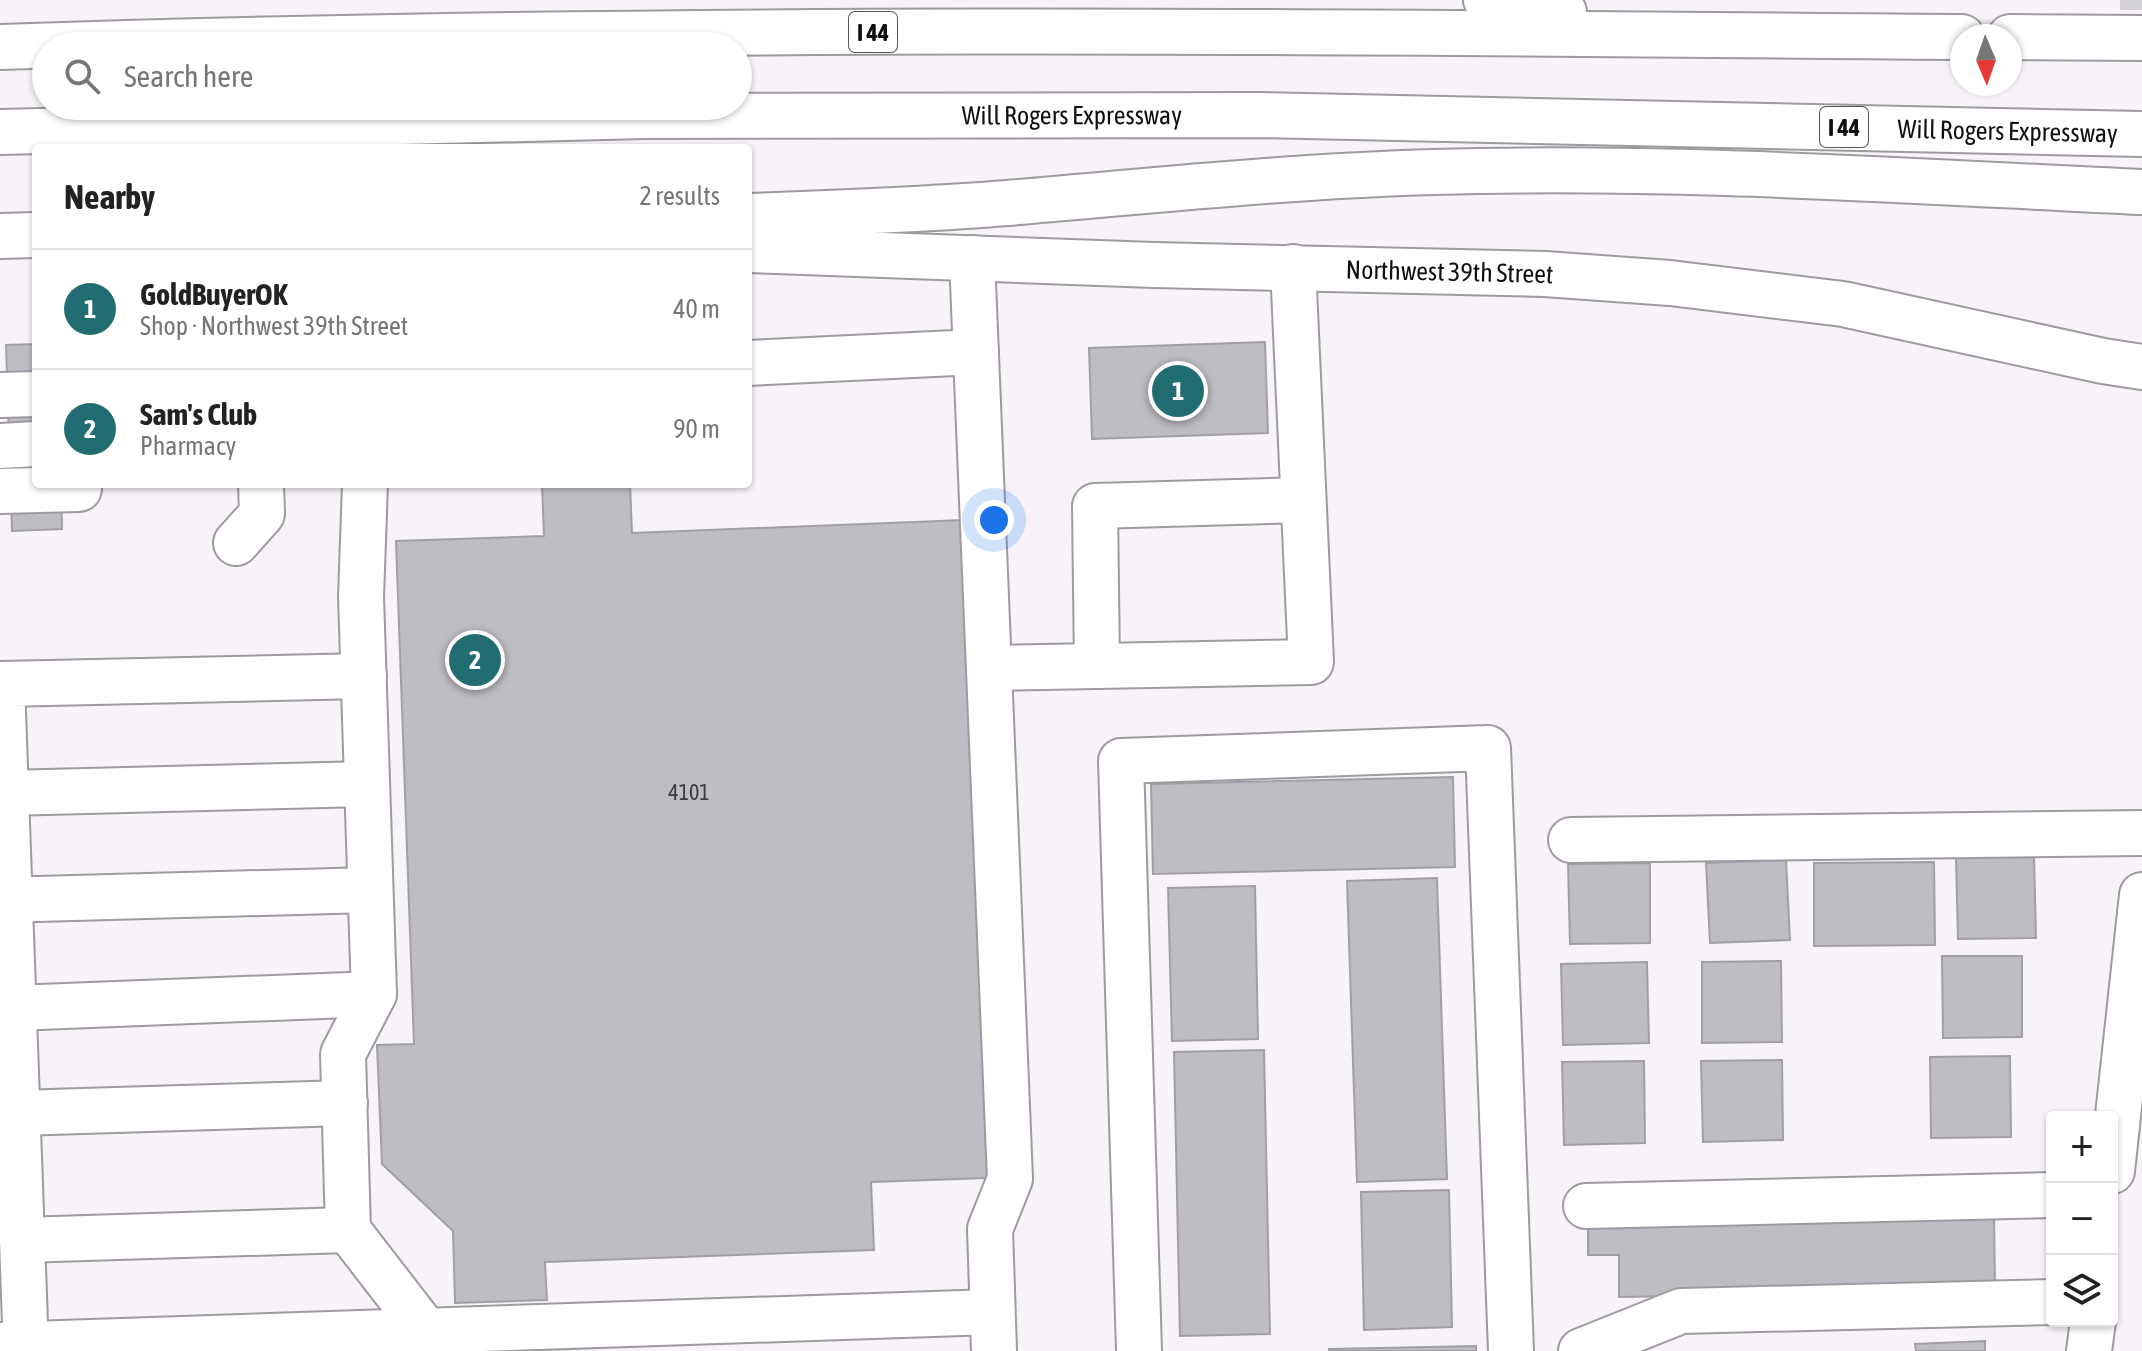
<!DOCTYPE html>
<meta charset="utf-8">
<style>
body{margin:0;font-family:"Asap Condensed",sans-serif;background:#f6f6f6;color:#222}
.controls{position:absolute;right:24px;bottom:24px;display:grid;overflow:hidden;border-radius:8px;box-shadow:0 2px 6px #0004}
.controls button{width:72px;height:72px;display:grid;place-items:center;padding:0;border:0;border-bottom:2px solid #e0e0e0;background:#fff;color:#222;font:40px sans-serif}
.compass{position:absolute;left:1950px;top:24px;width:72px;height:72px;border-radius:50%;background:#fff;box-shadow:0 2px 6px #0004;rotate:178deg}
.you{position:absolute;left:994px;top:520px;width:28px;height:28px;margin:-20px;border:6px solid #fff;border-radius:50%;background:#1a73e8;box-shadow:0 0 0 12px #1a73e833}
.badge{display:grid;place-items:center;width:52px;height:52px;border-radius:50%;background:#216d71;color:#fff;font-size:26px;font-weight:700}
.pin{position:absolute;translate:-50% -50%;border:4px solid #fff;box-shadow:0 2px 8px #0006}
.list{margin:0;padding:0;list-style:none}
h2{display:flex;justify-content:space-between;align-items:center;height:104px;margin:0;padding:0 32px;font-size:34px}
h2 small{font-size:26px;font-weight:400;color:#767676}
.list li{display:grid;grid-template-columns:52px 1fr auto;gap:24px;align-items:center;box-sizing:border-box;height:120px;padding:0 32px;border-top:2px solid #e0e0e0}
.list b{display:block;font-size:30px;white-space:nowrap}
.list p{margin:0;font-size:26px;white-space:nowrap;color:#767676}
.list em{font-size:26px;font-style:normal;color:#767676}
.icon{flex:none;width:44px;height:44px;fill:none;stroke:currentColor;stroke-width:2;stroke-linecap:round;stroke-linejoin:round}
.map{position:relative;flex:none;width:2142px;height:1351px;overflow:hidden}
.search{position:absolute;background:#fff;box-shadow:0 2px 6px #0004;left:32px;top:32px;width:720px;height:88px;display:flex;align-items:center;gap:20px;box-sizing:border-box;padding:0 28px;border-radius:44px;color:#767676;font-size:30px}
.panel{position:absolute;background:#fff;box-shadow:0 2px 6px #0004;left:32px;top:144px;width:720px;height:344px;border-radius:8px}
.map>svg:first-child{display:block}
</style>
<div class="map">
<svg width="2142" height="1351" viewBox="0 0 2142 1351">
<rect width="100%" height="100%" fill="#f7f3f9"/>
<!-- building -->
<g fill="#bebdc3" stroke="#a09fa5" stroke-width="2">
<polygon points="1265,342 1268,433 1092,439 1089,348"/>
<polygon points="36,344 36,484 61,484 62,529 12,531 6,345"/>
<polygon points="542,484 630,484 632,533 963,520 987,1178 871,1182 874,1250 545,1262 547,1300 455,1303 453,1231 382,1164 377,1045 414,1044 396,541 544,536"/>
<polygon points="1453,777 1455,867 1153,874 1151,784"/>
<polygon points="2034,856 2036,938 1958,939 1956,858"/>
<polygon points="1786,860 1790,940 1710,943 1706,863"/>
<polygon points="1934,862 1935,945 1814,946 1814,863"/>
<polygon points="1650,863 1650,943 1570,944 1568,864"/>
<polygon points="1437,878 1447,1179 1357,1182 1347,881"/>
<polygon points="1255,886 1258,1039 1172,1041 1168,888"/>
<polygon points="1942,956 2022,956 2022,1037 1943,1038"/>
<polygon points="1781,961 1782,1042 1702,1043 1702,962"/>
<polygon points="1647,962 1649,1043 1563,1045 1561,964"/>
<polygon points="1264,1050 1270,1334 1180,1336 1174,1052"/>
<polygon points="2010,1056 2011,1137 1931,1138 1930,1057"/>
<polygon points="1782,1060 1783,1140 1703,1142 1701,1061"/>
<polygon points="1644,1061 1645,1143 1564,1145 1562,1062"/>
<polygon points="1449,1190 1452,1327 1364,1330 1361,1192"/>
<polygon points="1994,1212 1995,1291 1619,1297 1619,1255 1588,1255 1588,1223"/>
<polygon points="1985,1341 1985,1351 1916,1351 1915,1344"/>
<polygon points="1476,1346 1476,1351 1329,1351 1329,1349"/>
</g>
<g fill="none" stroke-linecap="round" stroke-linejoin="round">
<!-- minor-tunnel -->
<polyline stroke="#d4d1d6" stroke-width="44" stroke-dasharray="44 22" stroke-linecap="butt" points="2142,0 2142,10"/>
<defs>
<g id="minor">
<polyline points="972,258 1010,1179 990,1229 994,1351"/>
<polyline points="748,363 976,352"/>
<polyline points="0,395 36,394"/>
<polyline points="0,446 36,444"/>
<polyline points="365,484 361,597 374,994 343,1054 348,1230 426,1331 427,1351"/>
<polyline points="0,491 79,489"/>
<polyline points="236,543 262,514 261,484"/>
<polyline points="1097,666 1095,506 1303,500"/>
<polyline points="989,668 1311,662 1293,267"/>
<polyline points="6,793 367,784"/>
<polyline points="1571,840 2142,833"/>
<polyline points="0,900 370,890"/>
<polyline points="14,1008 374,994"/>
<polyline points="17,1113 345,1103"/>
<polyline points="2112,1171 2142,895"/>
<polyline points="1586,1206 2052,1195"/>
<polyline points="22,1240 348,1230"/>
<polyline points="0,1345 992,1312"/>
<polyline points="26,1351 2,684 364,676"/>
<polyline points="1139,1351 1121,761 1488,748 1511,1351"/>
<polyline points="1581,1351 1681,1311 2052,1302"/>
<polyline points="2089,1351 2093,1321"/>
</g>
<g id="major">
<polyline points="0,236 36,235"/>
<path id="s1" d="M748,250L1154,265L1545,274L1670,283L1843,304L2103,361L2142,367"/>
</g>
<g id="highway">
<polyline points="1486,0 1564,12"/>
<polyline points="2010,37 2142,38"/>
<path d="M0,47C654,25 1308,31 1962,37"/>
<path id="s2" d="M0,132L644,116L1257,115L2142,134"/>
<path d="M748,216C834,213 921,210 1007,203C1149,191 1291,176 1434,172C1670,165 1907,181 2142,192"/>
</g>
</defs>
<!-- minor casing -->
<use href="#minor" stroke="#9e9aa0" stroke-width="48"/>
<!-- major casing -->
<use href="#major" stroke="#9e9aa0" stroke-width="48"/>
<!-- highway casing -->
<use href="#highway" stroke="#9e9aa0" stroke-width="48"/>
<!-- minor -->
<use href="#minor" stroke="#fff" stroke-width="44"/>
<!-- major -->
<use href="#major" stroke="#fff" stroke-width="44"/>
<!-- highway -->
<use href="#highway" stroke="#fff" stroke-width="44"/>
</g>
<g text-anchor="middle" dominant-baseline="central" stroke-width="8" stroke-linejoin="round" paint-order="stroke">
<!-- number labels -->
<g font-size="22" fill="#3c3a3e">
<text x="689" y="792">4101</text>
</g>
<!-- shield labels -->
<g fill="#fff" stroke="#585758" stroke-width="2">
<rect x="849" y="12" width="48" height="40" rx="6"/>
<rect x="1820" y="107" width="48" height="40" rx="6"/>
</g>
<g font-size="24" font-weight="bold" fill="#100f11">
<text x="873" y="32">I 44</text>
<text x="1844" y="127">I 44</text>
</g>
<!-- street labels -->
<g font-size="26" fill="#100f11" stroke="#fff">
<text stroke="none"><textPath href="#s2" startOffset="1072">Will Rogers Expressway</textPath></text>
<text stroke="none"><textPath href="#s2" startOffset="2008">Will Rogers Expressway</textPath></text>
<text stroke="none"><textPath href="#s1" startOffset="702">Northwest 39th Street</textPath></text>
</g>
</g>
</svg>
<div class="controls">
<button>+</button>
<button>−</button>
<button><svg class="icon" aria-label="layers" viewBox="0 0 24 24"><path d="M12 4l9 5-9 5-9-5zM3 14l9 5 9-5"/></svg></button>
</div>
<svg class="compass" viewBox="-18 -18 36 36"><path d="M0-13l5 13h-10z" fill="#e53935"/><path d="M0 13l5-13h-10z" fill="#767676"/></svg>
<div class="you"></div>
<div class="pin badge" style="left:1178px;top:391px">1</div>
<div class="pin badge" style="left:475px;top:660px">2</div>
<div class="search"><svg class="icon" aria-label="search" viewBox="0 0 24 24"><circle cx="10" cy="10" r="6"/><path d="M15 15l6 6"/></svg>Search here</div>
<section class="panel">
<h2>Nearby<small>2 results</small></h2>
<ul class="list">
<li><span class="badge">1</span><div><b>GoldBuyerOK</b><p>Shop · Northwest 39th Street</p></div><em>40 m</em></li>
<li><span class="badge">2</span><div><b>Sam's Club</b><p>Pharmacy</p></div><em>90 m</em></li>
</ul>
</section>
</div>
